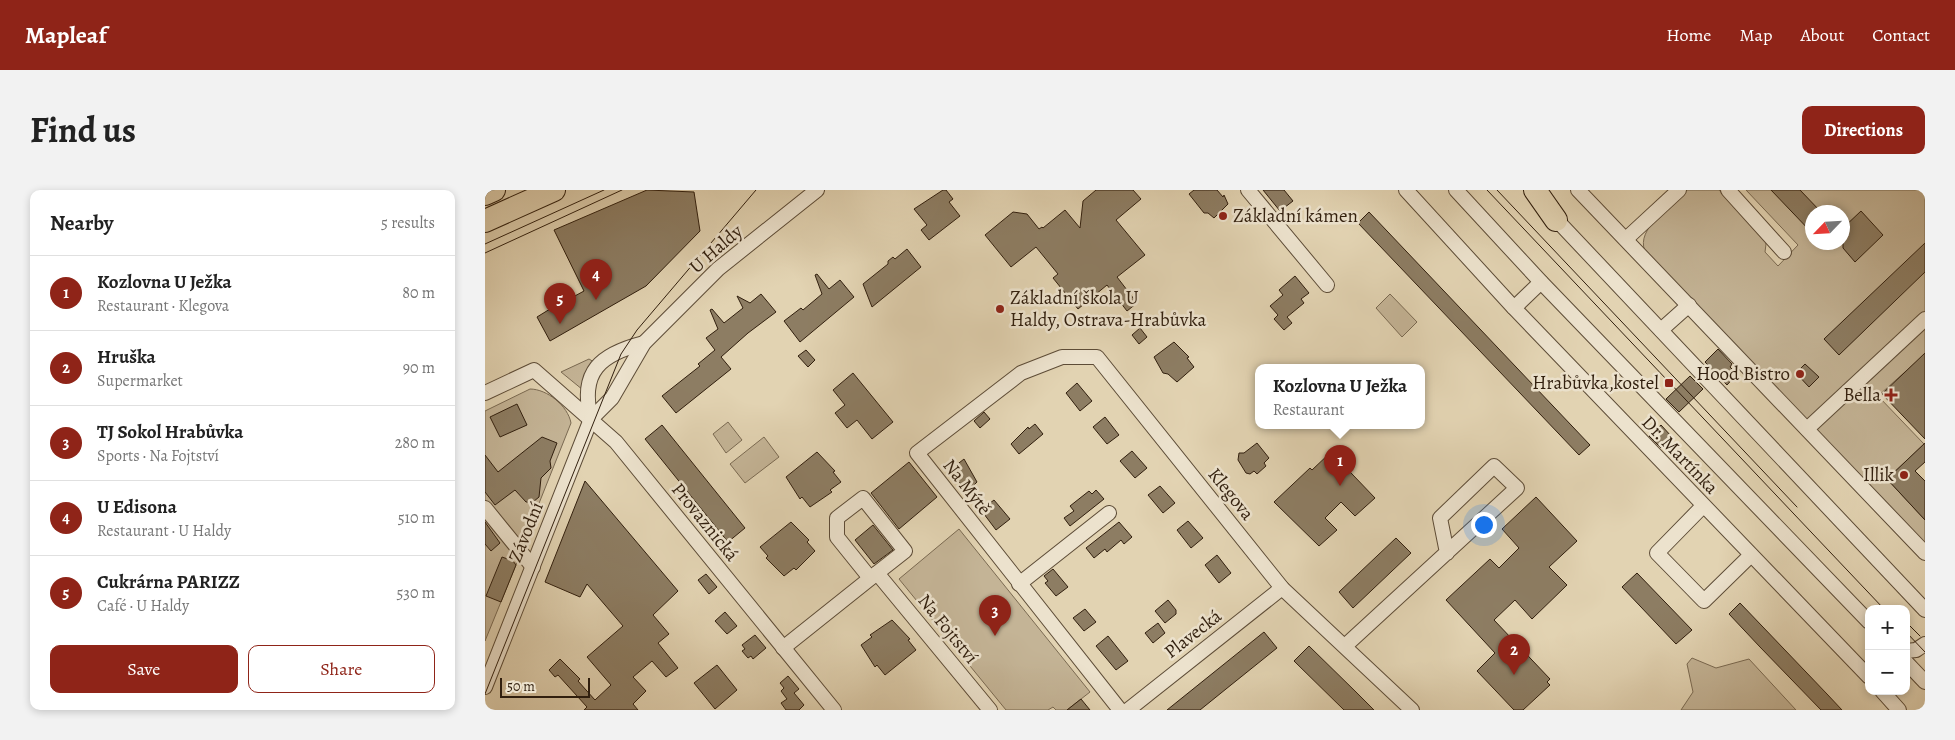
<!DOCTYPE html>
<meta charset="utf-8">
<style>
body{margin:0;font-family:Alegreya,serif;background:#f2f2f2;color:#222}
.controls{position:absolute;right:15px;bottom:15px;display:grid;overflow:hidden;border-radius:10px;box-shadow:0 2px 8px #0003}
.controls button{width:45px;height:45px;display:grid;place-items:center;padding:0;border:0;border-bottom:1px solid #e0e0e0;background:#fff;color:#222;font:25px sans-serif}
.compass{position:absolute;left:1320px;top:15px;width:45px;height:45px;border-radius:50%;background:#fff;box-shadow:0 2px 8px #0003;rotate:245deg}
.scale{position:absolute;left:15px;bottom:12px;width:90px;box-sizing:border-box;padding-left:5px;border:2px solid #311f0e;border-top:0;font-size:14px;line-height:18px;white-space:nowrap;color:#311f0e;-webkit-text-stroke:4px #ece2cd;paint-order:stroke}
.you{position:absolute;left:998px;top:334px;width:18px;height:18px;margin:-12px;border:4px solid #fff;border-radius:50%;background:#1a73e8;box-shadow:0 0 0 8px #1a73e833}
.badge{display:grid;place-items:center;width:32px;height:32px;border-radius:50%;background:#8f2418;color:#fff;font-size:16px;font-weight:700}
.pin{position:absolute;translate:-50% -41px;filter:drop-shadow(0 1px 2px #0008)}
.pin::after{content:'';position:absolute;top:26px;width:18px;height:15px;background:inherit;clip-path:polygon(0 0,100% 0,50% 100%)}
.popup{position:absolute;left:770px;top:174px;width:170px;height:65px;box-sizing:border-box;display:grid;place-content:center;border-radius:10px;background:#fff;filter:drop-shadow(0 1px 4px #0005);font-size:16px;white-space:nowrap;color:#767676}
.popup b{font-size:19px;color:#222}
.popup::after{content:'';position:absolute;left:50%;top:100%;margin-left:-10px;border:10px solid transparent;border-top-color:#fff}
.list{margin:0;padding:0;list-style:none}
h2{display:flex;justify-content:space-between;align-items:center;height:65px;margin:0;padding:0 20px;font-size:21px}
h2 small{font-size:16px;font-weight:400;color:#767676}
.list li{display:grid;grid-template-columns:32px 1fr auto;gap:15px;align-items:center;box-sizing:border-box;height:75px;padding:0 20px;border-top:1px solid #e0e0e0}
.list b{display:block;font-size:19px;white-space:nowrap}
.list p{margin:0;font-size:16px;white-space:nowrap;color:#767676}
.list em{font-size:16px;font-style:normal;color:#767676}
.actions{display:flex;gap:10px;padding:15px 20px}
.actions a{flex:1;padding:11px 0;border:1px solid #8f2418;border-radius:10px;text-align:center;font-size:18px;color:#8f2418}
.actions .main{background:#8f2418;color:#fff}
.map{position:relative;flex:none;width:1440px;height:520px;overflow:hidden;border-radius:10px}
header{display:flex;align-items:center;gap:30px;box-sizing:border-box;height:70px;padding:0 25px;background:#8f2418;color:#fff}
header strong{font-size:24px}
nav{display:flex;gap:28px;margin-inline-start:auto;font-size:18px}
.intro{display:flex;align-items:center;justify-content:space-between;box-sizing:border-box;height:120px;padding:0 30px}
h1{margin:0;font-size:35px}
.button{padding:12px 22px;border-radius:10px;background:#8f2418;color:#fff;font-size:18px;font-weight:700}
main{display:flex;gap:30px;padding:0 30px}
aside{flex:1;background:#fff;border-radius:10px;box-shadow:0 2px 8px #0003}
.map>svg:first-child{display:block}
</style>
<header>
<strong>Mapleaf</strong>
<nav><a>Home</a><a>Map</a><a>About</a><a>Contact</a></nav>
</header>
<div class="intro"><h1>Find us</h1><a class="button">Directions</a></div>
<main>
<aside>
<h2>Nearby<small>5 results</small></h2>
<ul class="list">
<li><span class="badge">1</span><div><b>Kozlovna U Ježka</b><p>Restaurant · Klegova</p></div><em>80 m</em></li>
<li><span class="badge">2</span><div><b>Hruška</b><p>Supermarket</p></div><em>90 m</em></li>
<li><span class="badge">3</span><div><b>TJ Sokol Hrabůvka</b><p>Sports · Na Fojtství</p></div><em>280 m</em></li>
<li><span class="badge">4</span><div><b>U Edisona</b><p>Restaurant · U Haldy</p></div><em>510 m</em></li>
<li><span class="badge">5</span><div><b>Cukrárna PARIZZ</b><p>Café · U Haldy</p></div><em>530 m</em></li>
</ul>
<div class="actions"><a class="main">Save</a><a>Share</a></div>
</aside>
<div class="map">
<svg width="1440" height="520" viewBox="0 0 1440 520">
<rect width="100%" height="100%" fill="#e2d3b2"/>
<filter id="stains"><feTurbulence type="fractalNoise" baseFrequency=".004" numOctaves="4"/><feColorMatrix values="0 0 0 0 .2 0 0 0 0 .09 0 0 0 0 .02 0 0 0 .5 -.17"/></filter>
<radialGradient id="worn" r=".72"><stop offset=".6" stop-color="#630" stop-opacity="0"/><stop offset="1" stop-color="#630" stop-opacity=".3"/></radialGradient>
<!-- green -->
<g fill="#c4b496" stroke="#7a6a52" fill-rule="evenodd">
<path d="M1202,0H1234L1279,48L1281,54L1280,62L1293,76L1313,55L1261,0H1440V164L1393,206L1439,254L1402,289L1440,330V356L1160,61C1150,39 1188,14 1202,0ZM1328,22H1358V52H1328Z"/>
<polygon points="905,104 932,132 917,147 891,118"/>
<polygon points="104,169 109,172 98,200 76,182"/>
<path d="M45,199C62,199 83,216 86,233L37,356L0,311V221Z"/>
<polygon points="243,232 257,250 241,263 228,244"/>
<polygon points="279,247 294,267 260,293 245,274"/>
<polygon points="0,328 33,370 0,451"/>
<polygon points="474,339 605,502 582,520 571,520 568,517 563,520 521,520 414,389"/>
<polygon points="1207,468 1231,478 1264,469 1311,520 1196,520 1208,502 1202,474"/>
</g>
<!-- building -->
<g fill="#8d7d63" stroke="#311f0e">
<polygon points="162,0 209,2 215,41 161,96 65,151 52,127 65,119 63,115 75,109 77,113 99,101 69,40"/>
<polygon points="458,0 461,0 468,9 464,12 475,26 444,50 436,40 442,35 429,19"/>
<polygon points="611,0 648,0 656,9 631,30 660,65 632,87 652,113 642,121 622,95 593,119 568,88 573,84 551,57 526,77 500,45 528,22 542,24 554,39 557,37 558,38 580,20 595,38 598,11"/>
<polygon points="709,0 732,0 738,7 739,5 743,14 729,28 723,23 719,23 704,4"/>
<polygon points="778,0 799,0 808,11 795,21"/>
<polygon points="1286,0 1315,0 1336,22 1328,22 1328,44"/>
<polygon points="1376,21 1398,45 1370,72 1358,58 1358,38"/>
<polygon points="884,22 1105,255 1094,265 873,33"/>
<polygon points="1440,53 1440,82 1354,165 1339,149"/>
<polygon points="422,59 436,77 387,117 378,94 403,74 403,71 408,67 410,69"/>
<polygon points="332,84 344,99 355,90 369,107 315,152 299,131 316,118 318,120 337,104 330,85"/>
<polygon points="810,86 824,103 816,109 819,113 802,127 807,133 799,140 789,129 793,125 785,116 798,105 794,100"/>
<polygon points="276,104 291,122 263,143 236,167 246,179 191,223 177,206 215,176 213,174 230,160 221,148 233,139 225,120 227,119 239,133 258,118 252,106 265,113"/>
<polygon points="655,138 662,147 654,154 647,145"/>
<polygon points="689,152 704,167 702,168 709,177 692,192 683,184 678,183 669,167"/>
<polygon points="1233,159 1247,174 1245,177 1252,184 1242,195 1220,172"/>
<polygon points="321,160 330,170 323,177 313,166"/>
<polygon points="1440,163 1440,249 1397,204"/>
<polygon points="1320,174 1334,187 1324,197 1311,183"/>
<polygon points="368,183 408,232 387,249 372,230 362,238 350,223 360,215 348,200"/>
<polygon points="1205,186 1218,199 1194,222 1181,209"/>
<polygon points="592,193 607,211 595,221 581,203"/>
<polygon points="32,214 42,235 15,247 5,227"/>
<polygon points="499,222 505,229 495,238 489,231"/>
<polygon points="620,227 634,245 622,254 608,237"/>
<polygon points="550,234 558,244 534,264 526,254 543,237 544,239"/>
<polygon points="177,235 260,338 243,352 160,249"/>
<polygon points="1176,235 1187,247 1176,258 1164,246"/>
<polygon points="57,247 72,253 65,271 66,278 56,288 54,307 48,312 41,312 30,300 10,315 0,302 0,265 13,282"/>
<polygon points="772,253 784,268 779,273 781,276 772,284 769,281 765,284 761,283 753,270 754,263 759,263"/>
<polygon points="1440,253 1440,272 1430,281 1440,291 1440,330 1402,289"/>
<polygon points="647,261 662,278 650,288 635,271"/>
<polygon points="332,262 350,281 348,282 356,292 345,300 347,302 325,317 317,307 315,309 301,287"/>
<polygon points="846,262 890,308 870,326 856,312 840,328 852,340 834,356 789,312 825,278 827,280"/>
<polygon points="479,269 492,292 482,302 465,280"/>
<polygon points="424,272 452,307 414,339 386,303"/>
<polygon points="100,291 193,401 168,425 184,444 173,453 193,478 181,487 167,471 148,487 161,501 148,514 153,520 99,520 102,517 73,485 70,487 64,480 75,469 95,489 93,491 110,510 126,495 102,467 138,436 102,394 95,407 60,392"/>
<polygon points="675,296 690,313 678,323 663,305"/>
<polygon points="611,300 619,309 585,336 579,328 589,321 585,316 604,301 607,304"/>
<polygon points="1051,307 1092,351 1064,377 1082,395 1047,429 1030,410 1009,430 1065,489 1062,492 1065,495 1038,520 1029,520 992,481 1010,463 961,410 1005,369 1014,378 1034,358 1017,339"/>
<polygon points="509,310 525,329 511,340 496,320"/>
<polygon points="703,331 718,348 706,358 692,340"/>
<polygon points="0,332 15,353 6,361 0,354"/>
<polygon points="306,332 324,350 322,352 330,361 311,380 309,378 299,386 281,368 283,366 275,357"/>
<polygon points="634,332 647,347 639,354 636,350 622,362 620,359 609,368 601,358"/>
<polygon points="388,335 408,360 389,374 370,350"/>
<polygon points="911,348 926,363 868,418 854,402"/>
<polygon points="732,365 746,383 734,393 720,375"/>
<polygon points="17,367 28,371 31,375 16,412 1,406"/>
<polygon points="568,379 583,397 571,406 560,393 563,391 559,386"/>
<polygon points="1152,383 1207,440 1191,454 1137,397"/>
<polygon points="221,384 232,397 224,404 213,390"/>
<polygon points="683,410 691,420 691,424 680,433 670,421"/>
<polygon points="1255,413 1342,504 1357,520 1336,520 1275,457 1244,424"/>
<polygon points="600,419 611,432 599,441 588,428"/>
<polygon points="240,422 252,436 242,444 230,431"/>
<polygon points="407,430 425,449 423,450 431,460 400,485 392,475 390,477 376,455 387,447 385,445"/>
<polygon points="673,433 680,443 668,453 660,443"/>
<polygon points="779,442 792,458 741,499 715,520 682,520"/>
<polygon points="270,445 281,458 268,469 266,466 263,468 257,461 260,459 257,455"/>
<polygon points="623,446 643,471 631,480 611,456"/>
<polygon points="824,456 871,502 889,520 859,520 809,471"/>
<polygon points="232,475 252,500 230,519 209,493"/>
<polygon points="303,486 314,499 309,503 319,515 314,520 301,520 296,513 302,509 296,501 299,498 295,493"/>
<polygon points="596,509 605,520 582,520"/>
</g>
<g fill="none" stroke-linecap="round" stroke-linejoin="round">
<defs>
<g id="minor">
<polyline points="763,0 842,95"/>
<polyline points="921,0 1029,118 1384,487"/>
<polyline points="971,0 1056,92 1384,432"/>
<polyline points="1093,0 1440,363"/>
<polyline points="1243,0 1299,62"/>
<polyline points="1066,24 1440,420"/>
<polyline points="1141,49 1194,0"/>
<polyline points="1029,118 1056,92"/>
<polyline points="1176,140 1204,115"/>
<polyline points="0,203 49,180 131,252 349,520"/>
<path d="M106,229C94,181 116,164 159,153"/>
<polyline points="1322,239 1440,129"/>
<polyline points="1218,316 1172,363 1219,411 1266,365"/>
<polyline points="0,318 48,377"/>
<polyline points="385,388 352,347 352,328 378,308 420,361 392,383 505,520"/>
<polyline points="534,394 624,323"/>
<polyline points="860,456 1032,298 1009,276 955,328 962,363"/>
<polyline points="298,458 392,383"/>
<polyline points="1421,461 1431,460 1440,454"/>
<polyline points="1421,472 1440,492"/>
<polyline points="0,497 106,229 127,208 159,153 233,79 332,0"/>
<polyline points="1397,501 1414,520"/>
<polyline points="635,520 432,263 536,183 577,167 612,167 797,398 927,520"/>
<polyline points="643,520 797,398"/>
</g>
<g id="trunk">
<polyline points="1050,0 1071,30"/>
<polyline points="0,4 9,0"/>
<polyline points="0,31 69,0"/>
</g>
</defs>
<!-- minor casing -->
<use href="#minor" stroke="#5d4c37" stroke-width="16"/>
<!-- trunk casing -->
<use href="#trunk" stroke="#311f0e" stroke-width="24"/>
<!-- minor -->
<use href="#minor" stroke="#ece2cd" stroke-width="14"/>
<!-- trunk -->
<use href="#trunk" stroke="#e2d3b2" stroke-width="22"/>
<!-- tram -->
<g stroke="#311f0e" stroke-width="1">
<polyline points="1002,0 1399,419"/>
<polyline points="1012,0 1312,317"/>
<polyline points="0,54 119,0"/>
<polyline points="0,63 137,0"/>
<polyline points="1421,432 1435,446"/>
<polyline points="1421,442 1440,462"/>
<polyline points="0,504 136,164 152,140 271,0"/>
</g>
</g>
<!-- markers -->
<g fill="#8f2418" stroke="#ece2cd" stroke-width="2">
<circle cx="738" cy="26" r="5"/>
<circle cx="515" cy="119" r="5"/>
<circle cx="1315" cy="184" r="5"/>
<rect x="1179" y="188" width="10" height="10" rx="2.5"/>
<path d="M1403.5 197.5h5v5h5v5h-5v5h-5v-5h-5v-5h5z"/>
<circle cx="1419" cy="285" r="5"/>
</g>
<g text-anchor="middle" dominant-baseline="central" stroke-width="5" stroke-linejoin="round" paint-order="stroke">
<!-- poi labels -->
<g font-size="19" fill="#311f0e" stroke="#ece2cd" text-anchor="end">
<text x="748" y="26" text-anchor="start">Základní kámen</text>
<text x="525" y="108" text-anchor="start">Základní škola U<tspan x="525" dy="22">Haldy, Ostrava-Hrabůvka</tspan></text>
<text x="1305" y="184">Hood Bistro</text>
<text x="1174" y="193">Hrabůvka,kostel</text>
<text x="1396" y="205">Bella</text>
<text x="1409" y="285">Illik</text>
</g>
<!-- street labels -->
<g font-size="19" fill="#311f0e" stroke="#ece2cd">
<text transform="translate(231 59) rotate(-41)">U Haldy</text>
<text transform="translate(1195 265) rotate(46)">Dr. Martínka</text>
<text transform="translate(482 297) rotate(52)">Na Mýtě</text>
<text transform="translate(746 304) rotate(51)">Klegova</text>
<text transform="translate(220 332) rotate(51)">Provaznická</text>
<text transform="translate(41 342) rotate(-68)">Závodní</text>
<text transform="translate(463 439) rotate(51)">Na Fojtství</text>
<text transform="translate(708 444) rotate(-38)">Plavecká</text>
</g>
</g>
<rect width="100%" height="100%" filter="url(#stains)"/>
<rect width="100%" height="100%" fill="url(#worn)"/>
</svg>
<div class="controls">
<button>+</button>
<button>−</button>
</div>
<svg class="compass" viewBox="-18 -18 36 36"><path d="M0-13l5 13h-10z" fill="#e53935"/><path d="M0 13l5-13h-10z" fill="#767676"/></svg>
<div class="scale">50 m</div>
<div class="you"></div>
<div class="pin badge" style="left:855px;top:296px">1</div>
<div class="popup"><b>Kozlovna U Ježka</b>Restaurant</div>
<div class="pin badge" style="left:1029px;top:485px">2</div>
<div class="pin badge" style="left:510px;top:446px">3</div>
<div class="pin badge" style="left:111px;top:110px">4</div>
<div class="pin badge" style="left:75px;top:134px">5</div>
</div>
</main>
